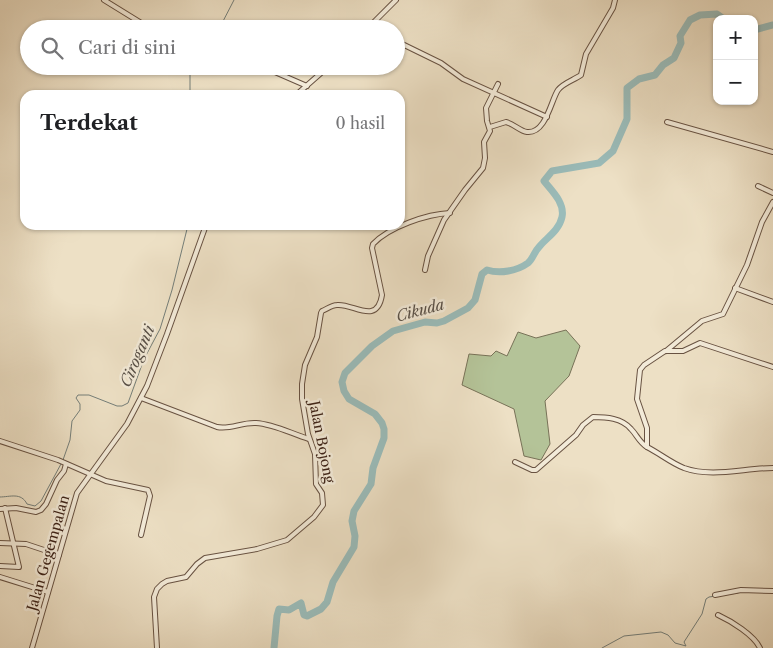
<!DOCTYPE html>
<html lang="id">
<meta charset="utf-8">
<style>
body{margin:0;font-family:"Libre Caslon Text",serif;background:#f2f2f2;color:#202124}
.controls{position:absolute;right:15px;top:15px;display:grid;overflow:hidden;border-radius:10px;box-shadow:0 1px 4px #0004}
.controls button{width:45px;height:45px;display:grid;place-items:center;padding:0;border:0;border-bottom:1px solid #e0e0e0;background:#fff;color:#202124;font:25px sans-serif}
.list{margin:0;padding:0;list-style:none}
h2{display:flex;justify-content:space-between;align-items:center;height:65px;margin:0;padding:0 20px;font-size:21px}
h2 small{font-size:16px;font-weight:400;color:#757577}
.icon{flex:none;width:28px;height:28px;fill:none;stroke:currentColor;stroke-width:2;stroke-linecap:round;stroke-linejoin:round}
.map{position:relative;flex:none;width:773px;height:648px;overflow:hidden}
.search{position:absolute;background:#fff;box-shadow:0 1px 4px #0004;left:20px;top:20px;width:385px;height:55px;display:flex;align-items:center;gap:12px;box-sizing:border-box;padding:0 18px;border-radius:28px;color:#757577;font-size:19px}
.panel{position:absolute;background:#fff;box-shadow:0 1px 4px #0004;left:20px;top:90px;width:385px;height:140px;border-radius:15px}
.map>svg:first-child{display:block}
</style>
<div class="map">
<svg width="773" height="648" viewBox="0 0 773 648">
<rect width="100%" height="100%" fill="#ede0c5"/>
<filter id="stains"><feTurbulence type="fractalNoise" baseFrequency=".004" numOctaves="4"/><feColorMatrix values="0 0 0 0 .2 0 0 0 0 .09 0 0 0 0 .02 0 0 0 .5 -.17"/></filter>
<radialGradient id="worn" r=".72"><stop offset=".6" stop-color="#630" stop-opacity="0"/><stop offset="1" stop-color="#630" stop-opacity=".3"/></radialGradient>
<!-- green -->
<polygon fill="#b4c398" stroke="#787258" points="566,330 580,346 569,376 545,401 550,444 541,460 524,456 514,409 462,385 469,354 491,356 496,351 507,356 518,332 536,338"/>
<g fill="none" stroke-linecap="round" stroke-linejoin="round">
<!-- stream -->
<g stroke="#747e79" stroke-width="1">
<polyline points="219,29 234,0"/>
<polyline points="190,95 190,75 196,66"/>
<polyline points="63,460 70,440 72,421 80,410 80,404 76,398 78,395 89,395 117,406 122,406 128,403 144,359 160,329 172,290 188,225"/>
<path d="M0,497C10,497 21,492 27,504L35,506L41,501L61,464"/>
<polyline points="602,648 624,636 661,632 668,635 675,643 686,646 684,642 702,614 706,599 709,597 738,593"/>
</g>
<!-- river -->
<g stroke="#9abcba" stroke-width="7">
<polyline points="754,30 773,25"/>
<path d="M274,648L277,616L279,609L289,610L301,603L304,615L307,616L321,609L327,602L333,582L354,547L355,536L352,521L354,511L371,484L373,468L384,438V429L382,423L375,414L349,399L344,391L342,382L345,373L372,346L393,331L425,322L437,323L444,321L468,308L475,300L482,274L487,270C500,274 517,271 528,263C533,259 534,252 539,247C546,238 559,231 562,217C565,203 552,191 544,181L552,171L599,163L613,151L627,119V88L639,79L655,75L663,65L674,58L681,43L680,36L690,20L700,15L717,14L724,19"/>
</g>
<defs>
<g id="street">
<polyline points="104,0 151,29"/>
<polyline points="367,29 396,0"/>
<polyline points="396,41 441,63 463,79 547,117"/>
<polyline points="261,66 307,86"/>
<polyline points="296,95 329,66"/>
<polyline points="667,122 773,152"/>
<path d="M490,127L506,122C514,124 520,131 527,132C546,134 551,100 558,90C563,83 574,80 581,75L586,54L613,8L615,0"/>
<polyline points="758,186 773,193"/>
<polyline points="425,270 428,256 444,220 465,190 483,168 485,158 484,142 490,131 487,121 486,108 498,84"/>
<polyline points="735,288 773,302"/>
<polyline points="666,351 702,321 723,314 747,265 762,222 773,202"/>
<path d="M773,367L700,343L683,351H665L644,365L640,370L637,399L647,428V447C659,453 671,463 684,468C712,478 744,468 773,468"/>
<path d="M141,398L217,427C230,430 242,422 256,423C274,424 292,434 309,439"/>
<polyline points="0,441 58,460 106,481 148,490 150,496 141,535"/>
<path d="M515,462L532,470H536L576,435L583,425L593,417C606,417 622,418 631,429C637,435 639,442 647,447"/>
<polyline points="0,509 16,508 36,512 41,510 46,504 57,480 64,471 66,464"/>
<polyline points="0,543 26,544 59,555"/>
<polyline points="0,566 19,567 5,508"/>
<polyline points="0,577 48,592"/>
<polyline points="715,595 741,590 773,591"/>
<path d="M718,615C731,621 754,635 760,648"/>
<polyline points="32,648 77,493 127,424 147,386 167,334 206,225"/>
<path d="M157,648L154,597L157,589L162,584L167,581L186,577L197,564L205,558L257,549L287,540L314,517L323,505L322,493L316,484L315,454L308,434L302,399V384L305,365L317,337L321,313L322,311C327,309 332,305 337,305C353,303 377,326 382,295L372,248L373,244C389,227 427,214 450,213"/>
</g>
</defs>
<!-- street casing -->
<use href="#street" stroke="#685242" stroke-width="6"/>
<!-- street -->
<use href="#street" stroke="#f3ebd9" stroke-width="4"/>
</g>
<g text-anchor="middle" dominant-baseline="central" stroke-width="5" stroke-linejoin="round" paint-order="stroke">
<!-- street labels -->
<g font-size="14" fill="#3c2217" stroke="#f3ebd9">
<text transform="translate(322 442) rotate(79)">Jalan Bojong</text>
<text transform="translate(48 553) rotate(-74)">Jalan Gegempalan</text>
</g>
<!-- water labels -->
<g font-size="15" font-style="italic" fill="#585048" stroke="#f3ebd9">
<text transform="translate(420 310) rotate(-15)">Cikuda</text>
<text transform="translate(137 356) rotate(-67)">Ciroganti</text>
</g>
</g>
<rect width="100%" height="100%" filter="url(#stains)"/>
<rect width="100%" height="100%" fill="url(#worn)"/>
</svg>
<div class="controls">
<button>+</button>
<button>−</button>
</div>
<div class="search"><svg class="icon" aria-label="search" viewBox="0 0 24 24"><circle cx="10" cy="10" r="6"/><path d="M15 15l6 6"/></svg>Cari di sini</div>
<section class="panel">
<h2>Terdekat<small>0 hasil</small></h2>
<ul class="list">
</ul>
</section>
</div>
